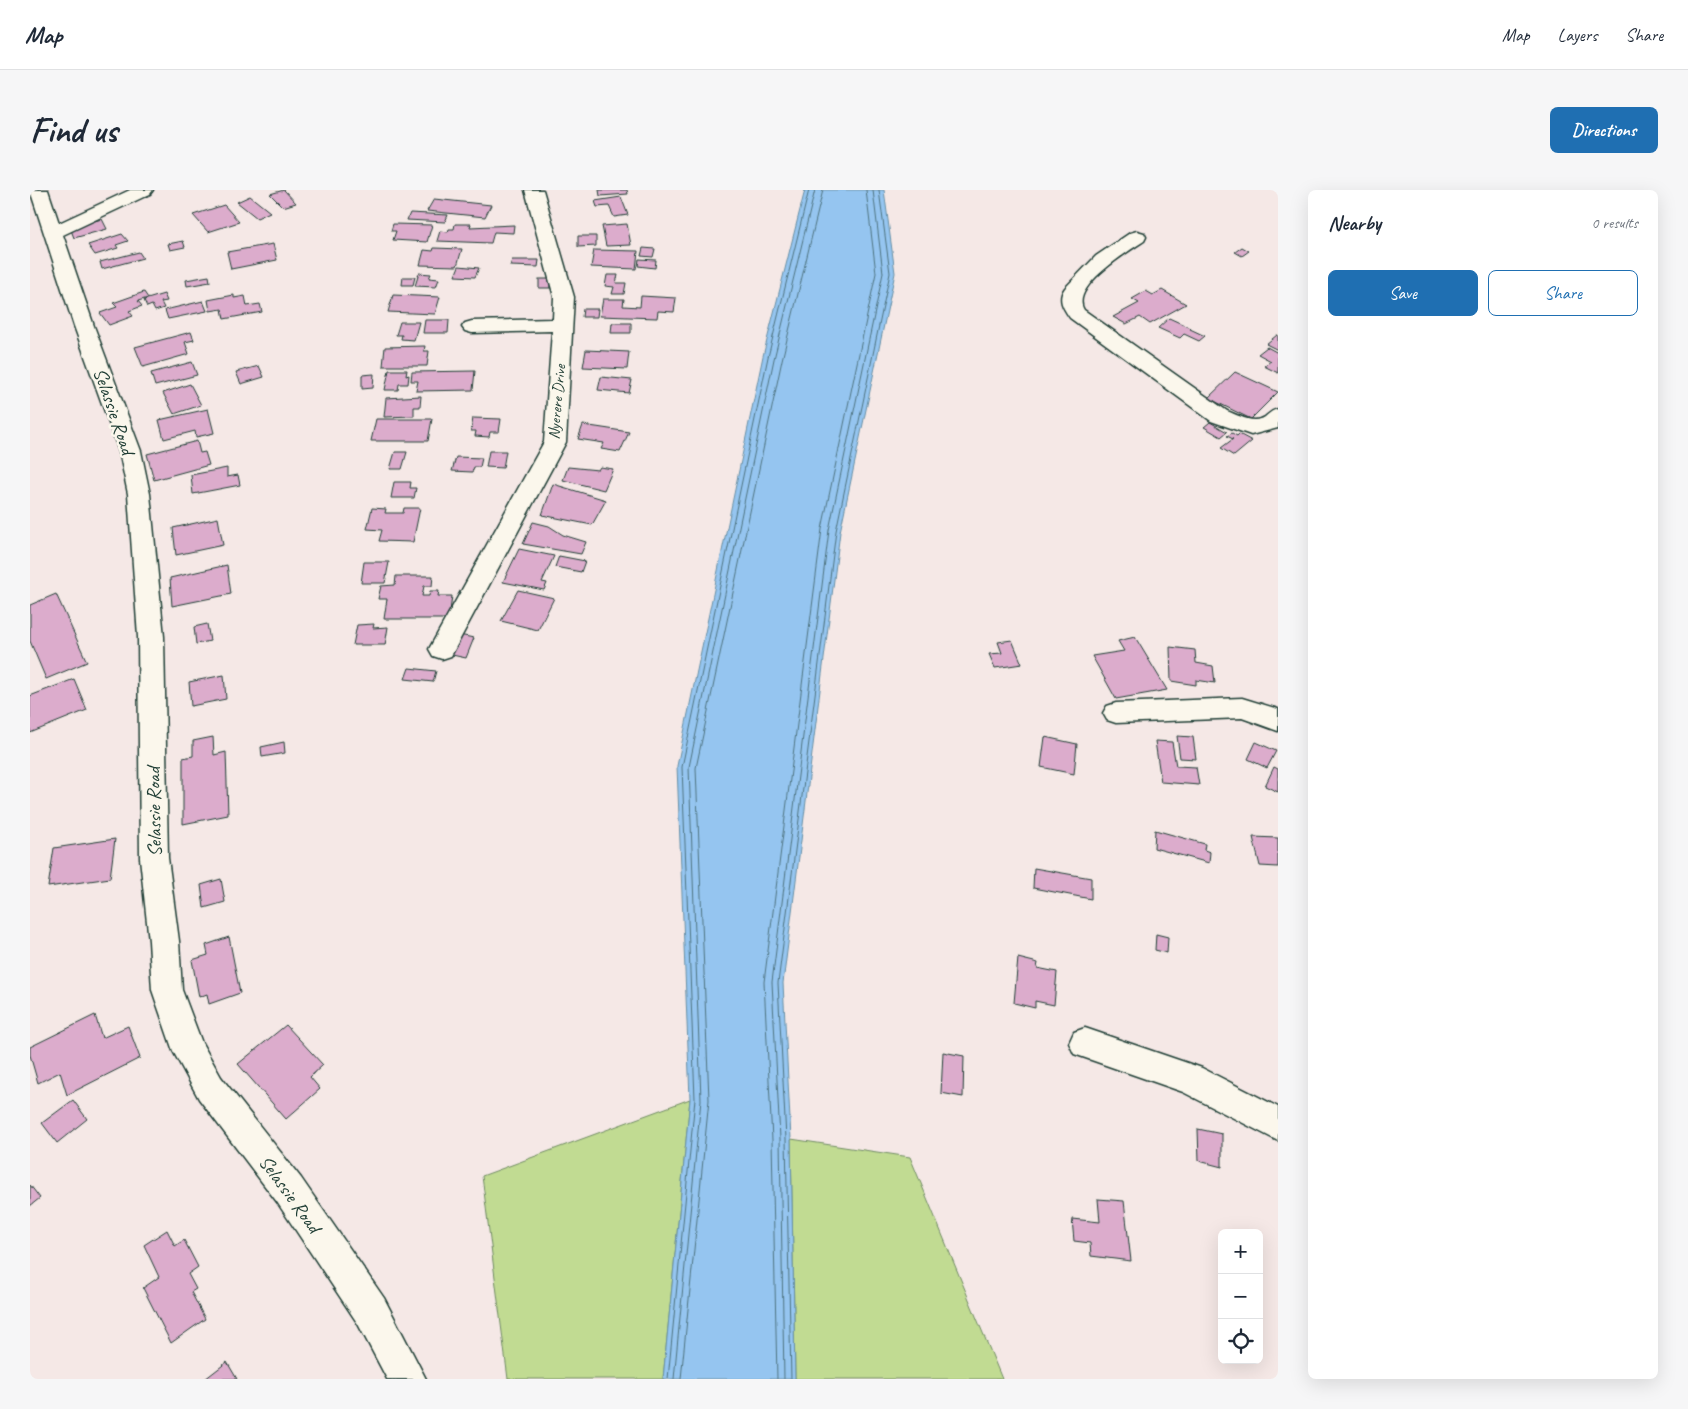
<!DOCTYPE html>
<meta charset="utf-8">
<style>
body{margin:0;font-family:Caveat,sans-serif;background:#f6f6f7;color:#1f2937}
.controls{position:absolute;right:15px;bottom:15px;display:grid;overflow:hidden;border-radius:8px;box-shadow:0 5px 20px #0002}
.controls button{width:45px;height:45px;display:grid;place-items:center;padding:0;border:0;border-bottom:1px solid #e0e1e3;background:#fff;color:#1f2937;font:25px sans-serif}
.list{margin:0;padding:0;list-style:none}
h2{display:flex;justify-content:space-between;align-items:center;height:65px;margin:0;padding:0 20px;font-size:21px}
h2 small{font-size:16px;font-weight:400;color:#747a83}
.actions{display:flex;gap:10px;padding:15px 20px}
.actions a{flex:1;padding:11px 0;border:1px solid #1f6fb2;border-radius:8px;text-align:center;font-size:18px;color:#1f6fb2}
.actions .main{background:#1f6fb2;color:#fff}
.icon{flex:none;width:28px;height:28px;fill:none;stroke:currentColor;stroke-width:2;stroke-linecap:round;stroke-linejoin:round}
.map{position:relative;flex:none;width:1248px;height:1189px;overflow:hidden;border-radius:8px}
header{display:flex;align-items:center;gap:30px;box-sizing:border-box;height:70px;padding:0 25px;background:#fff;border-bottom:1px solid #e0e1e3}
header strong{font-size:24px}
nav{display:flex;gap:28px;margin-inline-start:auto;font-size:18px}
.intro{display:flex;align-items:center;justify-content:space-between;box-sizing:border-box;height:120px;padding:0 30px}
h1{margin:0;font-size:35px}
.button{padding:12px 22px;border-radius:8px;background:#1f6fb2;color:#fff;font-size:18px;font-weight:700}
main{display:flex;gap:30px;padding:0 30px}
aside{flex:1;background:#fff;border-radius:8px;box-shadow:0 5px 20px #0002}
.map>svg:first-child{display:block}
</style>
<header>
<strong>Map</strong>
<nav><a>Map</a><a>Layers</a><a>Share</a></nav>
</header>
<div class="intro"><h1>Find us</h1><a class="button">Directions</a></div>
<main>
<div class="map">
<svg width="1248" height="1189" viewBox="0 0 1248 1189">
<rect width="100%" height="100%" fill="#f5e8e6"/>
<filter id="ink" filterUnits="userSpaceOnUse"><feTurbulence type="fractalNoise" baseFrequency=".02" numOctaves="2"/><feDisplacementMap in="SourceGraphic" scale="10" xChannelSelector="R" yChannelSelector="G"/><feConvolveMatrix kernelMatrix="1 2 1 2 8 2 1 2 1" color-interpolation-filters="sRGB"/></filter>
<g filter="url(#ink)">
<!-- green -->
<g fill="#c1db92" stroke="#708c63">
<polygon points="660,909 633,1189 478,1189 452,986"/>
<polygon points="761,949 880,967 972,1189 765,1189"/>
</g>
<!-- water -->
<polygon fill="#95c5f0" stroke="#668fa5" points="775,0 854,0 865,83 810,342 753,793 761,949 765,1189 633,1189 660,909 647,576 733,166"/>
<g fill="none" stroke-linecap="round" stroke-linejoin="round">
<!-- shore -->
<g stroke="#4e737f" stroke-width="1">
<polyline points="638,1189 665,909 652,577 738,167 779,0"/>
<polyline points="644,1189 671,910 659,577 744,169 785,0"/>
<polyline points="651,1189 679,910 666,578 752,170 793,0"/>
<polyline points="747,1189 742,950 734,792 792,339 846,83 836,0"/>
<polyline points="754,1189 750,949 742,792 799,340 853,83 843,0"/>
<polyline points="761,1189 756,949 748,793 806,341 860,83 849,0"/>
</g>
</g>
<!-- building -->
<g fill="#dcaccc" stroke="#1f3d34">
<polygon points="254,0 266,13 253,17 240,4"/>
<polygon points="569,0 597,0 598,4 570,6"/>
<polygon points="220,6 240,22 227,28 207,12"/>
<polygon points="591,7 598,25 584,27 579,16 567,17 565,11"/>
<polygon points="404,9 461,15 455,27 397,21"/>
<polygon points="194,15 209,32 178,42 163,25"/>
<polygon points="380,23 418,25 415,32 377,30"/>
<polygon points="72,29 77,39 44,48 41,40 49,37 49,35"/>
<polygon points="363,34 402,35 397,52 363,50 366,41 361,41"/>
<polygon points="425,34 441,34 440,37 484,35 483,43 464,42 461,53 407,51 410,41 418,42 419,39 424,39"/>
<polygon points="597,34 601,55 576,56 572,36"/>
<polygon points="92,44 98,51 86,55 88,58 65,65 58,55"/>
<polygon points="548,46 566,46 566,56 548,57"/>
<polygon points="153,51 155,57 140,60 138,54"/>
<polygon points="243,54 247,70 201,79 197,62"/>
<polygon points="1212,57 1219,61 1212,66 1205,62"/>
<polygon points="404,58 432,59 427,76 390,75 394,60 403,61"/>
<polygon points="613,58 625,59 623,67 611,66"/>
<polygon points="564,60 608,61 606,79 561,77"/>
<polygon points="109,62 113,68 72,79 70,72"/>
<polygon points="609,69 626,70 625,78 608,76"/>
<polygon points="482,70 509,70 508,77 480,76"/>
<polygon points="429,76 449,78 445,87 425,86"/>
<polygon points="389,83 401,84 399,88 409,89 406,97 385,96"/>
<polygon points="577,85 588,85 586,93 596,93 594,104 582,104 584,97 575,96"/>
<polygon points="179,86 180,92 157,96 156,90"/>
<polygon points="373,87 385,87 383,95 372,95"/>
<rect x="509" y="89" width="11" height="9"/>
<polygon points="1132,100 1156,114 1120,134 1110,127 1096,134 1083,127 1109,113 1102,109 1116,101 1123,105"/>
<polygon points="114,102 118,108 108,111 112,116 99,121 103,126 79,135 70,123 87,117 83,113"/>
<polygon points="134,104 137,111 131,112 134,118 125,121 122,115 117,117 114,110"/>
<polygon points="204,105 204,108 215,106 217,116 230,114 232,122 194,129 192,119 180,121 178,110"/>
<polygon points="363,105 410,107 405,124 358,122"/>
<polygon points="611,106 646,108 644,122 628,121 627,128 570,126 573,109 594,109 593,116 610,117"/>
<polygon points="173,111 177,121 138,129 135,120"/>
<polygon points="553,119 568,119 567,127 552,127"/>
<polygon points="1139,128 1161,138 1160,139 1175,146 1169,151 1154,144 1150,148 1128,138"/>
<polygon points="395,130 419,130 418,143 393,143"/>
<polygon points="370,132 389,132 384,150 371,149 372,145 366,145"/>
<polygon points="582,133 601,133 601,143 581,143"/>
<polygon points="161,142 164,150 155,152 159,164 113,177 105,157"/>
<polygon points="1247,145 1248,145 1248,160 1236,154"/>
<polygon points="395,156 394,161 399,161 397,176 353,176 355,157"/>
<polygon points="1237,157 1248,163 1248,183 1234,176 1241,171 1228,164"/>
<polygon points="556,160 599,162 597,179 553,177"/>
<polygon points="162,172 167,185 125,196 121,183"/>
<polygon points="229,176 234,187 211,194 206,182"/>
<polygon points="359,180 377,180 376,186 379,185 378,194 369,194 368,200 355,200"/>
<polygon points="445,181 443,200 386,201 388,191 381,191 382,182"/>
<polygon points="1205,182 1248,202 1221,229 1178,208"/>
<polygon points="344,184 343,198 332,199 332,185"/>
<polygon points="571,187 602,190 599,203 568,200"/>
<polygon points="160,194 171,215 144,224 133,203"/>
<polygon points="391,206 390,217 384,217 384,226 354,227 356,208"/>
<polygon points="178,219 184,243 166,247 165,241 134,249 129,230"/>
<polygon points="443,228 471,229 469,242 460,242 459,247 445,246 446,241 441,241"/>
<polygon points="346,229 402,229 398,251 341,251"/>
<polygon points="1180,232 1197,242 1191,247 1174,237"/>
<polygon points="553,235 599,242 590,262 571,259 574,253 548,249"/>
<polygon points="1202,243 1207,246 1209,244 1222,251 1204,266 1191,258 1203,249 1197,246"/>
<polygon points="167,251 170,263 175,262 179,275 124,290 117,264"/>
<polygon points="459,261 476,261 473,278 456,277"/>
<polygon points="365,262 377,262 372,279 360,279"/>
<polygon points="426,267 452,268 450,277 444,277 442,282 422,281"/>
<polygon points="538,277 568,280 570,277 583,279 574,300 533,290"/>
<polygon points="197,278 197,287 208,285 210,295 163,304 161,285"/>
<polygon points="364,292 381,292 380,298 386,298 384,308 361,308"/>
<polygon points="523,294 576,310 562,335 512,325"/>
<polygon points="342,318 356,319 355,323 373,323 374,318 390,318 383,352 349,351 352,340 337,339"/>
<polygon points="188,328 193,355 146,365 143,338"/>
<polygon points="503,332 519,336 533,345 556,352 551,364 493,354"/>
<polygon points="489,359 524,366 512,392 517,393 514,400 473,392"/>
<polygon points="529,366 555,371 551,382 525,377"/>
<polygon points="334,372 359,372 355,393 331,393"/>
<polygon points="197,375 201,404 142,416 140,388"/>
<polygon points="366,386 403,386 402,396 394,396 392,406 399,406 400,401 409,401 408,406 422,406 419,429 354,429 357,409 348,409 351,396 365,395"/>
<polygon points="488,400 524,408 508,440 471,431"/>
<polygon points="26,404 57,472 16,489 0,451 0,415"/>
<polygon points="177,434 180,451 166,454 164,437"/>
<polygon points="344,434 343,438 358,437 355,455 323,455 327,435"/>
<polygon points="429,445 444,448 436,468 422,465"/>
<polygon points="1105,447 1137,500 1086,509 1062,466 1094,461 1088,451"/>
<polygon points="982,450 992,474 965,478 959,464 972,463 968,452"/>
<polygon points="1140,457 1165,460 1166,473 1183,476 1185,493 1166,490 1166,495 1141,491"/>
<polygon points="379,478 406,481 403,492 375,489"/>
<polygon points="194,485 196,509 161,516 159,492"/>
<polygon points="44,489 57,520 0,543 0,506"/>
<polygon points="1147,546 1163,547 1166,569 1150,568"/>
<polygon points="183,547 184,565 196,562 198,625 153,634 153,568 163,566 163,551"/>
<polygon points="1015,547 1047,554 1044,584 1011,577"/>
<polygon points="1125,551 1142,552 1146,576 1166,577 1169,595 1131,592"/>
<polygon points="254,552 255,563 232,567 231,557"/>
<polygon points="1226,552 1246,561 1237,578 1218,569"/>
<polygon points="1244,577 1248,579 1248,602 1235,596"/>
<polygon points="1125,640 1175,654 1174,660 1180,662 1179,673 1124,658"/>
<polygon points="1223,647 1248,648 1248,677 1230,676"/>
<polygon points="85,649 80,688 18,697 24,658"/>
<polygon points="1004,678 1061,688 1061,709 1003,698"/>
<polygon points="191,689 195,712 174,718 171,695"/>
<polygon points="1126,744 1138,747 1137,763 1125,760"/>
<polygon points="199,747 210,803 179,814 177,804 169,807 162,770 178,765 176,755"/>
<polygon points="988,768 1008,773 1007,778 1027,782 1024,815 1005,811 1005,818 984,813"/>
<polygon points="65,825 72,848 98,836 110,868 37,905 30,882 8,893 0,865 0,857"/>
<polygon points="256,835 293,875 280,887 290,899 256,929 208,874"/>
<polygon points="913,862 934,866 933,907 911,903"/>
<polygon points="43,910 57,929 27,953 12,933"/>
<polygon points="1168,939 1192,944 1192,977 1169,971"/>
<polygon points="0,995 10,1008 0,1016"/>
<polygon points="1068,1009 1094,1011 1101,1071 1061,1066 1060,1053 1044,1051 1042,1029 1070,1032"/>
<polygon points="137,1040 145,1056 154,1050 168,1077 158,1084 166,1099 161,1102 175,1129 141,1153 113,1098 129,1087 114,1055"/>
<polygon points="197,1172 207,1189 175,1189"/>
</g>
<g fill="none" stroke-linecap="round" stroke-linejoin="round">
<defs>
<g id="minor">
<polygon points="0,0 18,0 29,33 100,0 123,0 120,4 33,45 64,136 111,261 120,304 134,447 138,668 149,751 152,800 172,853 191,887 271,988 354,1108 396,1189 357,1189 328,1134 247,1012 169,909 143,861 122,800 119,751 110,668 108,447 98,304 89,261 44,136"/>
<polygon points="495,0 513,0 544,107 536,252 421,466 412,469 403,466 399,459 514,252 522,141 442,143 435,141 432,137 435,133 442,131 523,129 524,107"/>
<path d="M1107,41L1114,43L1116,47L1114,51C1097,62 1039,98 1054,120L1197,221C1208,225 1223,235 1235,227C1240,223 1241,221 1248,219V238L1221,245L1181,231L1040,128C1033,118 1027,109 1035,98L1066,66L1100,43Z"/>
<polygon points="1212,508 1248,519 1248,541 1212,528 1086,533 1077,530 1073,523 1077,516 1086,513"/>
<polygon points="1055,838 1172,878 1248,917 1248,951 1153,902 1044,864 1039,853 1044,842"/>
</g>
</defs>
<!-- minor casing -->
<use href="#minor" stroke="#1f3d34" stroke-width="3"/>
<!-- minor -->
<use href="#minor" fill="#fbf7ec" fill-rule="evenodd"/>
</g>
</g>
<g text-anchor="middle" dominant-baseline="central" stroke-width="5" stroke-linejoin="round" paint-order="stroke">
<!-- far-street labels -->
<g font-size="16" fill="#1f3d34" stroke="#fbf7ec">
<text transform="translate(527 212) rotate(-85)">Nyerere Drive</text>
</g>
<!-- street labels -->
<g font-size="20" fill="#1f3d34" stroke="#fbf7ec">
<text transform="translate(84 221) rotate(71)">Selassie Road</text>
<text transform="translate(124 622) rotate(-91)">Selassie Road</text>
<text transform="translate(260 1004) rotate(54)">Selassie Road</text>
</g>
</g>
</svg>
<div class="controls">
<button>+</button>
<button>−</button>
<button><svg class="icon" aria-label="locate" viewBox="0 0 24 24"><circle cx="12" cy="12" r="6"/><path d="M12 2v4M12 18v4M2 12h4M18 12h4"/></svg></button>
</div>
</div>
<aside>
<h2>Nearby<small>0 results</small></h2>
<ul class="list">
</ul>
<div class="actions"><a class="main">Save</a><a>Share</a></div>
</aside>
</main>
